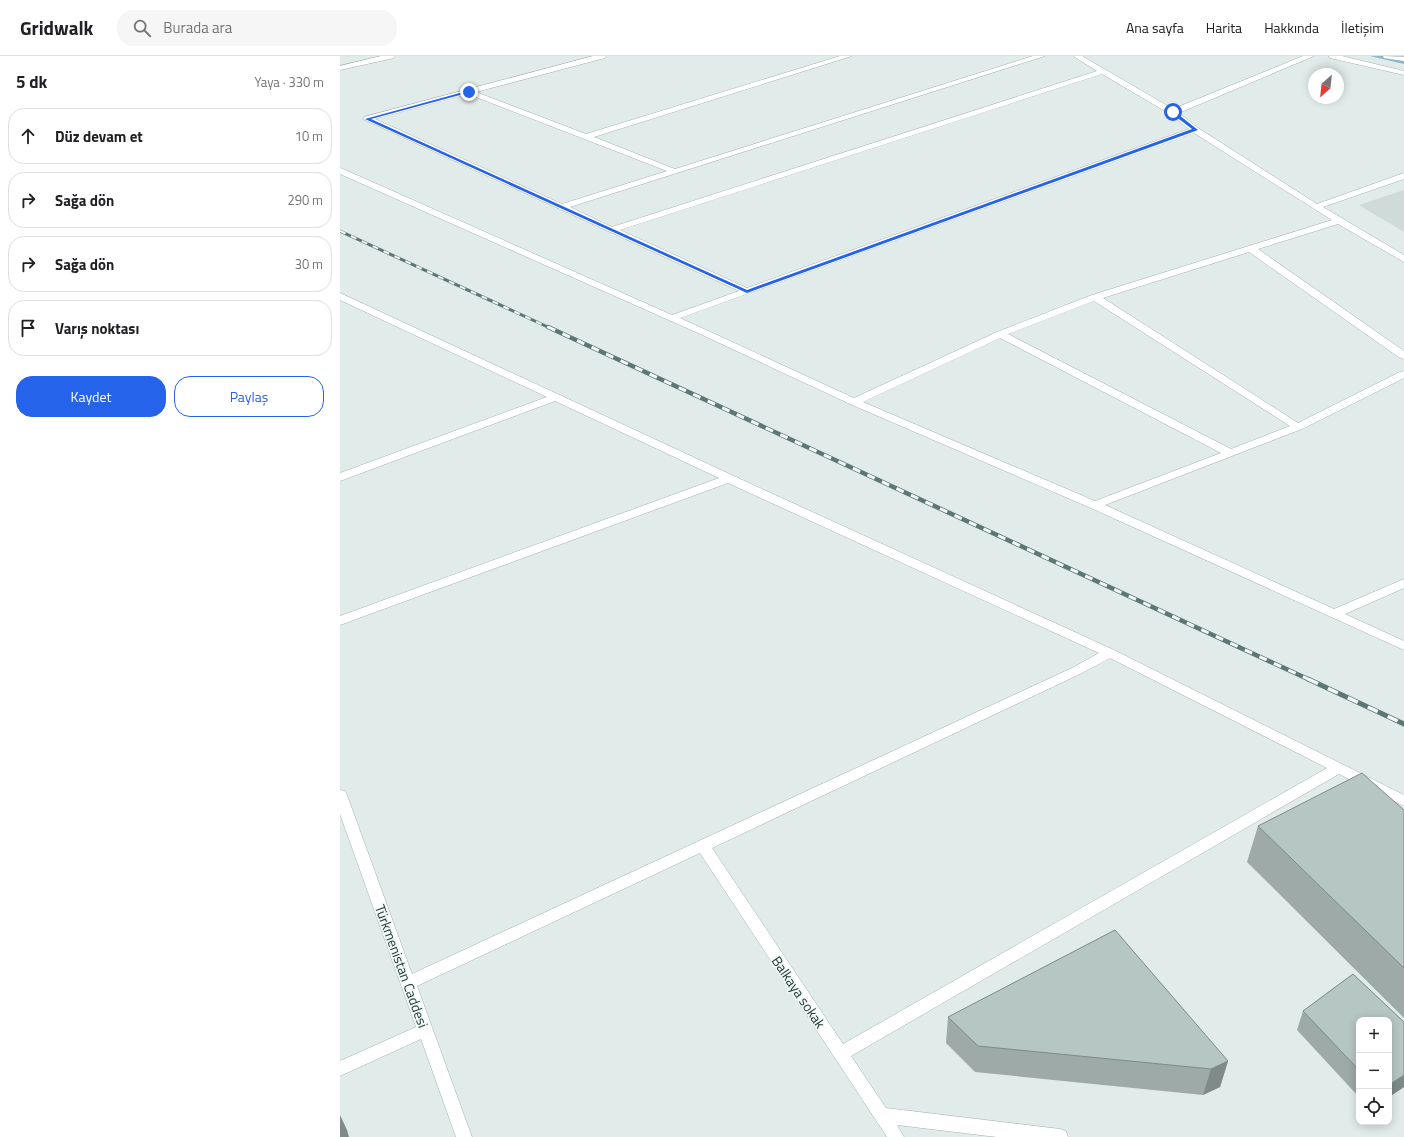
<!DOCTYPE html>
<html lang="tr">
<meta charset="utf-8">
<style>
body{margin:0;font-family:"Titillium Web",sans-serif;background:#f6f6f6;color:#202124}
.controls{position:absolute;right:12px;bottom:12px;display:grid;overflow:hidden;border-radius:8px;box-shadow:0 2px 10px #0003}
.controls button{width:36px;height:36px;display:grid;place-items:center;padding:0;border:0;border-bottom:1px solid #e0e0e0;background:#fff;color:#202124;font:20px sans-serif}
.compass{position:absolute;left:968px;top:12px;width:36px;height:36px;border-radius:50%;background:#fff;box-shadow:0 2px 10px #0003;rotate:207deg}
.stop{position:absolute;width:12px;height:12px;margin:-9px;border:3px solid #2563eb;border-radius:50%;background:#fff}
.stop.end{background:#2563eb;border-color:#fff;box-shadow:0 1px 4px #0008}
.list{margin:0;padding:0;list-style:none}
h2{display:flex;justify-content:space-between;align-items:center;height:52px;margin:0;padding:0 16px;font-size:17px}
h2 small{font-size:13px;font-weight:400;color:#757577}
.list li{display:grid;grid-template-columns:26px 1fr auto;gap:12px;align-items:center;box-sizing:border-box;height:56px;margin:0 8px 8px;padding:0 8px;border:1px solid #e0e0e0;border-radius:16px}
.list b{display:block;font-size:15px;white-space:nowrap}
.list em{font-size:13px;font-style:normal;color:#757577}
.actions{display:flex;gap:8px;padding:12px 16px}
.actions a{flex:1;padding:9px 0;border:1px solid #2563eb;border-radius:16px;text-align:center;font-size:14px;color:#2563eb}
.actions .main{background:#2563eb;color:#fff}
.icon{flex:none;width:22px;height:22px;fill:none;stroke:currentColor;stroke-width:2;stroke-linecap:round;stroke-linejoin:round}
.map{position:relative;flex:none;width:1064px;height:1081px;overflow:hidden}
header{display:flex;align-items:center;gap:24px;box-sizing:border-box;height:56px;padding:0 20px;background:#fff;border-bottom:1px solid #e0e0e0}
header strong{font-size:19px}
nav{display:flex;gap:22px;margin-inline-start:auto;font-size:14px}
.search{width:280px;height:36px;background:#f6f6f6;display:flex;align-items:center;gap:10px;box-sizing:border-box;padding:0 14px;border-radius:16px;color:#757577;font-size:15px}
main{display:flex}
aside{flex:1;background:#fff}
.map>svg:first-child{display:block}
</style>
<header>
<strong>Gridwalk</strong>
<div class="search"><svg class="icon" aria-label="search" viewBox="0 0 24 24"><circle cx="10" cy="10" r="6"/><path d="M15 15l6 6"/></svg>Burada ara</div>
<nav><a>Ana sayfa</a><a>Harita</a><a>Hakkında</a><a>İletişim</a></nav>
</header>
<main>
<aside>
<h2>5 dk<small>Yaya · 330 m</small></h2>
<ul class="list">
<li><svg class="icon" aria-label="ahead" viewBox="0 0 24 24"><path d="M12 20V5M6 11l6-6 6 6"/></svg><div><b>Düz devam et</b></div><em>10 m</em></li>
<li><svg class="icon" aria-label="right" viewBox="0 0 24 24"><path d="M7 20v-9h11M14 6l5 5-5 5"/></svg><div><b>Sağa dön</b></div><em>290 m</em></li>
<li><svg class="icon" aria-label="right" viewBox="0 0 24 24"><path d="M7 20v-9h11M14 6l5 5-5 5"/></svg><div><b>Sağa dön</b></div><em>30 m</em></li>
<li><svg class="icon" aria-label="arrive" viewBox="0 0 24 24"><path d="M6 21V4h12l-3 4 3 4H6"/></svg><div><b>Varış noktası</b></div></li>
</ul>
<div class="actions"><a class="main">Kaydet</a><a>Paylaş</a></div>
</aside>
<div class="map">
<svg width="1064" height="1081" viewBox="0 0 1064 1081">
<rect width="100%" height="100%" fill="#e1ebe9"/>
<!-- built -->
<polygon fill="#cfdbd8" points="1064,134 1064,176 1019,149"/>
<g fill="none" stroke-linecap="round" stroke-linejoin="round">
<!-- stream -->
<polygon fill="#88b7d1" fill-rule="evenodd" points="1030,0 1043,0 1064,4 1064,8"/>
<defs>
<g id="minor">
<polygon points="41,0 55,0 54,2 0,14 0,10"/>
<path d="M253,0H266L265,2L136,36L246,78L500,0H512L254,81L335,113L693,0H705L230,151L272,171L757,15L733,0H742L833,53L963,0H974L839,57L858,72L977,148L1064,117V123L983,151L1064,199V206L998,168L918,193L1064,295V303L1060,302L909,196L763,242L958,367L1060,316L1064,315V322L962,373L765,449L994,553L1064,523V532L1005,558L1064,585V594L751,452L510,348L358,277L0,118V112L3,113L332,259L399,235L23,63L24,61ZM762,18L830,58L849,73L407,232L280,174ZM128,38L327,115L222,148L35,63ZM854,77L992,164L752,239L657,276L514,342L340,262ZM754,245L950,370L891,393L668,278ZM660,282L881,397L755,445L523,346Z"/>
<polygon points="989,0 1002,0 1064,15 1064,19 990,2"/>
<polygon points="1043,0 1064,1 1064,5 1044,2"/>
<path d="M0,237L409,427L774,594L1064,739V750L999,718L511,1000L546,1052L720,1073L726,1075L728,1081H657L557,1069L564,1081H547L360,797L77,930L132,1081H116L81,983L0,1020V1005L76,971L0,758V734L5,735L7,739L72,918L734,611L759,597L388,427L0,569V560L379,422L215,345L0,425V417L207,341L0,244ZM770,602L987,712L503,988L372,792L742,617Z"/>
</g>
</defs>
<!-- minor casing -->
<use href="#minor" stroke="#a4b3b1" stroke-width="1"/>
<!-- minor -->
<use href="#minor" fill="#fff" fill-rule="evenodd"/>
<defs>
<polyline id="rail-far2" points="0,175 210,272"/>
<polyline id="rail-far1" points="208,271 970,624"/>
<polyline id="rail" points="968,623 1064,668"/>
</defs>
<!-- rail-far2 casing -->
<use href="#rail-far2" stroke="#5b7776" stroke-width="3"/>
<!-- rail-far1 casing -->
<use href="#rail-far1" stroke="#5b7776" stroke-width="4.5"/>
<!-- rail casing -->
<use href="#rail" stroke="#5b7776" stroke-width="5"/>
<!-- rail-far2 -->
<use href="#rail-far2" stroke="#f1f8f6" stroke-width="2" stroke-dasharray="6" stroke-linecap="butt"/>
<!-- rail-far1 -->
<use href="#rail-far1" stroke="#f1f8f6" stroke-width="3" stroke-dasharray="8" stroke-linecap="butt"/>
<!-- rail -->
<use href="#rail" stroke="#f1f8f6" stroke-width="3.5" stroke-dasharray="11" stroke-linecap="butt"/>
</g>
<!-- wall -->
<g fill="#9daaa7">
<polygon points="1064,754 1064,962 907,806 918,770"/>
<polygon points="1013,918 1064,966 1064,1031 1049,1041 1049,964 1019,964 1019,1041 957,974 963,955"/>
<polygon points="608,961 888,1005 880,1031 863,1039 635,1016 606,987"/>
</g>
<!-- shaded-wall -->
<g fill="#7f8b88">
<polygon points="888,1005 880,1031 863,1039 871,1013"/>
<polygon points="1064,1019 1064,1031 1049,1041 1049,1029"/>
<polygon points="0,1059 7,1074 9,1081 0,1081"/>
</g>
<!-- building -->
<g fill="#b6c6c2" stroke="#7f8b88">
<polygon points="1022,717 1064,754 1064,912 918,770"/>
<polygon points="775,874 888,1005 871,1013 638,990 608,961"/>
<polygon points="1013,918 1064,966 1064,1019 1049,1029 1049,964 1019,964 1019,1014 963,955"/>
</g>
<!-- route -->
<polygon fill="#2563eb" points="127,35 131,36 31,63 407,234 852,73 831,57 831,55 834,55 858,74 407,237 25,63"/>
<g text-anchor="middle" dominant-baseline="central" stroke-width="3" stroke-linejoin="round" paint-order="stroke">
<!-- near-street labels -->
<g font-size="14" fill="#213c3a" stroke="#f1f8f6">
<text transform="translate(62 910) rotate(70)">Türkmenistan Caddesi</text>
<text transform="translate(459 936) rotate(56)">Balkaya sokak</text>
</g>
</g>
</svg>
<div class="controls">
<button>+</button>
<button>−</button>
<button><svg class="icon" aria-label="locate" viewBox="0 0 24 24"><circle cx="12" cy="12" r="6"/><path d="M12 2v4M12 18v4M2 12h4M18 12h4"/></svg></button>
</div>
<svg class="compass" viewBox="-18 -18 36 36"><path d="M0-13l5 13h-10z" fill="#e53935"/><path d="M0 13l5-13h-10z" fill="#757577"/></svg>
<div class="stop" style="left:833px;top:56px"></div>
<div class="stop end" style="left:129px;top:36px"></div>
</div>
</main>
